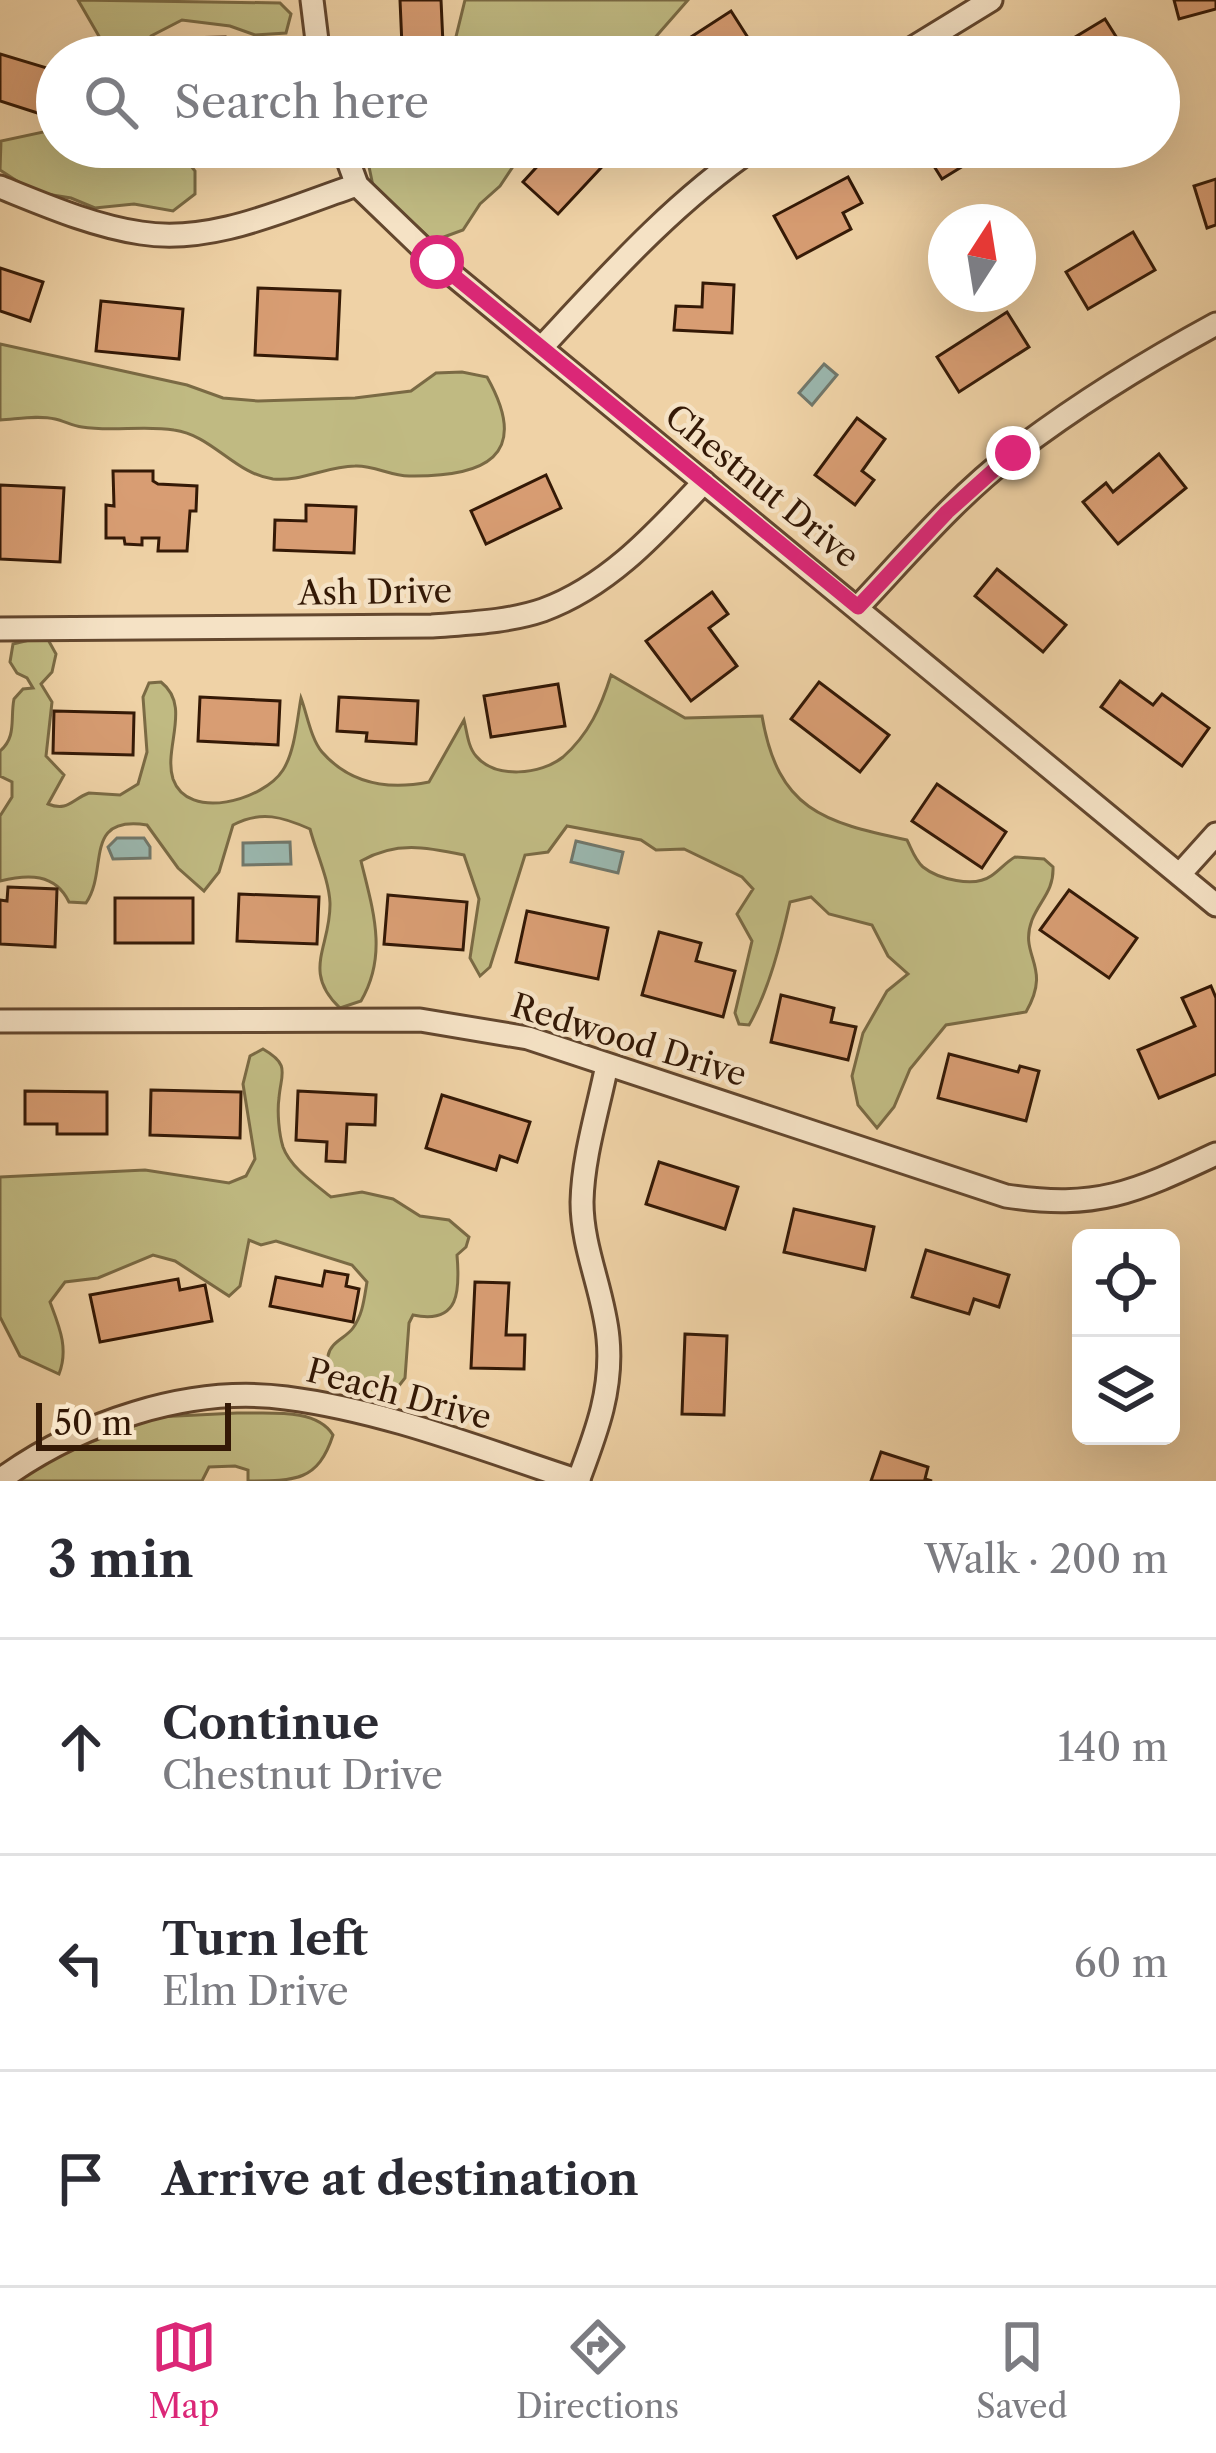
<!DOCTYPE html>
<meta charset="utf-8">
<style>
body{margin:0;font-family:"Libre Caslon Text",serif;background:#f2f2f3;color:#2b2b33}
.controls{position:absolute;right:36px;bottom:36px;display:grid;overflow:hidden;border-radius:18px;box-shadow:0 12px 48px #0002}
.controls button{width:108px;height:108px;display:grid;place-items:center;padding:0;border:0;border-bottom:3px solid #e1e1e2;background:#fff;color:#2b2b33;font:60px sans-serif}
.compass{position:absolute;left:928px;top:204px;width:108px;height:108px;border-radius:50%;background:#fff;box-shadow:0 12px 48px #0002;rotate:12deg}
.scale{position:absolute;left:36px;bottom:30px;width:195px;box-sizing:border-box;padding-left:12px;border:6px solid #341906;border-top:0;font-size:33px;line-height:42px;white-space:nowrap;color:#341906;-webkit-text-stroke:9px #f5e2c5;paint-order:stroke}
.stop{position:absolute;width:36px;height:36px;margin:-27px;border:9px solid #db2777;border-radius:50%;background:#fff}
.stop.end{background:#db2777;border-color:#fff;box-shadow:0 3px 12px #0008}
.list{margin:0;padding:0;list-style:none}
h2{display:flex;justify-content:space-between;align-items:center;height:156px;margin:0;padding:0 48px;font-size:51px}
h2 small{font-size:39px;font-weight:400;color:#7c7c81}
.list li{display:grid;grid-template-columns:78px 1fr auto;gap:36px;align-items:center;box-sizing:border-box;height:216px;padding:0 48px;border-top:3px solid #e1e1e2}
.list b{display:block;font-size:45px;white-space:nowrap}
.list p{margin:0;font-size:39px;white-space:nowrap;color:#7c7c81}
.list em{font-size:39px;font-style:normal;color:#7c7c81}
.icon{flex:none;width:66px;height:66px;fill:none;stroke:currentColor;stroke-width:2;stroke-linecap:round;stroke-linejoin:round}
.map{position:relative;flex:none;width:1216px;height:1481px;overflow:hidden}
.search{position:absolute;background:#fff;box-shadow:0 12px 48px #0002;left:36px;right:36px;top:36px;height:132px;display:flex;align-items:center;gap:30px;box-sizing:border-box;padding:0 42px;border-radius:66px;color:#7c7c81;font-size:45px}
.sheet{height:804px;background:#fff}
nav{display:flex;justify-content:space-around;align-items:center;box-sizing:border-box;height:168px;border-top:3px solid #e1e1e2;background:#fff;font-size:33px;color:#7c7c81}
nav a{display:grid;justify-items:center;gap:6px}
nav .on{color:#db2777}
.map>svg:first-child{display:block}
</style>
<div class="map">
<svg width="1216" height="1481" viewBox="0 0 1216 1481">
<rect width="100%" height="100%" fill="#efd2a6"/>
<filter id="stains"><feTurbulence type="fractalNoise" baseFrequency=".00167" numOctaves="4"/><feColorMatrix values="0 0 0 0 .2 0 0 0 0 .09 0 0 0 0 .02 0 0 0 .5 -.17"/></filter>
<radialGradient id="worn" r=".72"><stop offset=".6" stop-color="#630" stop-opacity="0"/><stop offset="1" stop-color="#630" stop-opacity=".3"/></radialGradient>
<!-- green -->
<g fill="#c0ba82" stroke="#7a6a44" stroke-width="3">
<polygon points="78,0 280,3 291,14 286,33 255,35 230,26 182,20 151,36 145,57 96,57 100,38"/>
<polygon points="465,0 688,0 638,57 451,57"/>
<polygon points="57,129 57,147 176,147 195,171 195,194 173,211 134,204 95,208 71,198 34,192 0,170 1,141"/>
<polygon points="373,147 526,147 500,186 480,204 463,230 433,241 373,186 367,157"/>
<path d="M0,344L187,385L223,398L258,401L355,398L411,391L436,373L462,372L487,377C532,457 484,477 409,476C391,476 373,465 355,466C327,466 301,482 273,479C235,474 212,435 174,430C144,425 111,432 82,427C73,426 64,421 55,419C38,415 18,419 0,420Z"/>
<path d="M46,636L56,654L52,672L41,684L52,702L46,756L64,775L48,804C68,812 72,799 89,793L120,795L138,784L147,752L143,697L149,683L161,682C192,706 163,748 173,779C188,822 264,800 283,770C295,751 297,720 301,698C307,714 311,739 322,752C351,785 389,790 429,782L464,720C467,732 468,747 476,756C495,779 541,775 563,757C589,734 601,707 611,675L685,718L762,716C778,810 823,822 907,840C912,850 915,860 923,867C938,879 974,888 991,876C1000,870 1006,862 1015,857L1044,859L1053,867C1054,891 1040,900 1032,920C1018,957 1053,965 1026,1012L946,1025L910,1069L894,1107L877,1128L858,1105L852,1076L863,1033L887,991L908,974L888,956L872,925L829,914L811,897L790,902C781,942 769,990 749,1025L739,1024L735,1013L752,941L737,914L753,889L742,877L684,849L656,850L641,840L567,826L548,852L525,855L490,967L480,976L470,958L479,899L464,855C426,847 396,841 361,861C373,910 388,955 361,1001L340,1008C301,971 331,947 330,903C329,880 316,852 310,829C283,817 261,810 233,825L219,872L204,891L178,868L147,825C82,815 109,870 86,903L69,902C55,873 28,874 0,881V816L12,797V782L0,776V751C17,737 10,718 14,699L23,689L33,688L27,678L17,673L10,662L13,644Z"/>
<path d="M263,1049C291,1065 281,1073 279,1098C277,1112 279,1134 283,1147C290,1167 315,1184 331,1197L362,1192L393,1199L420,1216L449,1220L469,1237L466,1247L457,1255C460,1290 460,1325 413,1315L409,1323L405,1378L391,1396C367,1400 322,1388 328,1356C330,1342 346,1338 353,1328C363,1314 364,1299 367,1282L352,1265L276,1241L261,1245L249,1240L240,1286L229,1296L175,1261L153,1255L98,1278L65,1282L50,1302C59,1326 69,1348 59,1374L20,1356L0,1317V1177L145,1170L229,1183L246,1176L255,1159L243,1084L250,1056Z"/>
<path d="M237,1413C266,1414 316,1407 333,1435C318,1481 296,1481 248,1481V1470L235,1466L209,1467L202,1481H20L38,1462L157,1417Z"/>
</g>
<!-- water -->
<g fill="#9ab6ad" stroke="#71776a" stroke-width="3">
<polygon points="824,364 837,375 812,405 799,393"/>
<polygon points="117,838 144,838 150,847 150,858 113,859 108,847"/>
<polygon points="576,841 623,852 618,873 571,862"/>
<polygon points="290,842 291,864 243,865 243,843"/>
</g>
<!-- building -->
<g fill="#d89d73" stroke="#341906" stroke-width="3">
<polygon points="400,0 441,0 443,44 402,46"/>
<polygon points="1174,0 1216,0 1216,9 1179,19"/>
<polygon points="731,11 752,44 730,57 660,57"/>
<polygon points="1105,19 1127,54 1122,57 1042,57"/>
<polygon points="225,37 225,57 183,57 183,38"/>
<polygon points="0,54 57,71 57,94 50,117 0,101"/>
<polygon points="555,147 602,147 612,156 558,214 523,182"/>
<polygon points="922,147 994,147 942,179"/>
<polygon points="848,177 862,203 843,213 851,229 797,258 774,216"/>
<polygon points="1216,179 1216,225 1207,228 1194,186"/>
<polygon points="1133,232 1155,270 1088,309 1066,272"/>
<polygon points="0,268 43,282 30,321 0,311"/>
<polygon points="703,283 734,285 732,333 674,330 676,306 702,307"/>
<polygon points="258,288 340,291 337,359 255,355"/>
<polygon points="101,301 183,309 179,359 96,351"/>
<polygon points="1007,312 1029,347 959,392 937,357"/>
<polygon points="857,418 885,439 862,471 874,480 855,505 815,475"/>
<polygon points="1159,454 1186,488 1118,544 1083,502 1106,483 1113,492"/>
<polygon points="113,471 153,471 153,481 158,484 197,486 196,511 190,511 187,551 158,551 159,538 142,538 142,545 125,544 124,538 106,538 106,505 114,506"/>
<polygon points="546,475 561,508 486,544 471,511"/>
<polygon points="0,485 64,488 60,562 0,559"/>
<polygon points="306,505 356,507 354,553 274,550 275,520 306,521"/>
<polygon points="997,569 1066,625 1043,652 975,596"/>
<polygon points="712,592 728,614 709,628 737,666 691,701 646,641"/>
<polygon points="1120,681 1153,705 1162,694 1209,728 1182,766 1101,707"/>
<polygon points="819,682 889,735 860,772 791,719"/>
<polygon points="558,684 565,726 491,737 484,696"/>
<polygon points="200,697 280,701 278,745 198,741"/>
<polygon points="339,697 418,701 416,744 366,741 367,733 337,731"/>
<polygon points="54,711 134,713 133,755 53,753"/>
<polygon points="937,784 1006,832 982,868 912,821"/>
<polygon points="8,887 57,889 55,947 0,944 0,900 7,901"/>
<polygon points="1069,890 1137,938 1109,978 1040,930"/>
<polygon points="239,894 319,897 317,944 237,941"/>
<polygon points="388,895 467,902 463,950 384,944"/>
<rect x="115" y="898" width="78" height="45"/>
<polygon points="527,911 608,928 598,979 516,962"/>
<polygon points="659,932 701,943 696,961 735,971 723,1017 642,995"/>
<polygon points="1211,986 1216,998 1216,1074 1159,1098 1138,1050 1195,1026 1182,998"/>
<polygon points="781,995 834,1008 831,1022 856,1027 848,1060 771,1042"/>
<polygon points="949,1054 1018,1072 1020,1066 1039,1071 1026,1121 938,1098"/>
<polygon points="151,1090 241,1092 240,1138 150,1135"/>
<polygon points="25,1091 107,1092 107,1134 57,1134 57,1124 25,1124"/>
<polygon points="298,1091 376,1095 375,1125 347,1124 345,1162 326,1161 327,1142 296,1140"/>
<polygon points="442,1095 530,1122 517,1162 500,1156 496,1170 426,1148"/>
<polygon points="659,1162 738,1187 725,1229 646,1204"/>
<polygon points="794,1209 874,1227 865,1270 784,1252"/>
<polygon points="926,1250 1009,1275 999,1307 974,1299 969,1314 912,1297"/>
<polygon points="325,1271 348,1275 346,1286 359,1289 353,1322 270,1306 276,1277 322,1286"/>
<polygon points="178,1279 180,1290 205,1285 212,1321 100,1342 90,1295"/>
<polygon points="475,1282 509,1283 506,1335 525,1335 524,1369 471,1368"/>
<polygon points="685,1334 727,1336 724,1415 682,1414"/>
<polygon points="881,1452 928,1467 925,1479 932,1481 871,1481"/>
</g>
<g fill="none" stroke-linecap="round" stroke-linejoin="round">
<defs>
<g id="minor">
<polyline points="312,0 319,57"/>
<polyline points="898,57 991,0"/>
<polyline points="343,147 357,185 437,262 1216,905"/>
<path d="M0,187C45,205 93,226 141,233C213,245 290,207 357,185"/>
<path d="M543,346C610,274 673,203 755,147"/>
<path d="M858,607C908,554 956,497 1015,452C1078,404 1146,362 1216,324"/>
<path d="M0,629L432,626C469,623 508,622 543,610C609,586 657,532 704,482"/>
<polyline points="1180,874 1216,834"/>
<path d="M0,1021L420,1020L528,1038L1006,1196C1097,1210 1135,1192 1216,1154"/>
<path d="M0,1480C78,1423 189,1385 286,1398C387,1411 483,1450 579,1481"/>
<path d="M578,1481C596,1433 613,1390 608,1338C604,1292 582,1249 582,1202C583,1156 598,1110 607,1065"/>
</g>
</defs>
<!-- minor casing -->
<use href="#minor" stroke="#63472e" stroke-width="27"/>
<!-- minor -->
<use href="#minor" stroke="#f5e2c5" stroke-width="21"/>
</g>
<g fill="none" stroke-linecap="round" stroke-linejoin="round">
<!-- route -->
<polyline stroke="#db2777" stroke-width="15" points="437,262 858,607 947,512 1013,453"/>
</g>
<g text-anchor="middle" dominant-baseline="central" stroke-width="9" stroke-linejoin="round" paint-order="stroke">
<!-- street labels -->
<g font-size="33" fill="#341906" stroke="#f5e2c5">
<text transform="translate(762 486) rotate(39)">Chestnut Drive</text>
<text transform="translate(375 592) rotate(-1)">Ash Drive</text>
<text transform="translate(629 1040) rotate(17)">Redwood Drive</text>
<text transform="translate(399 1394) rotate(15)">Peach Drive</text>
</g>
</g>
<rect width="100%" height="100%" filter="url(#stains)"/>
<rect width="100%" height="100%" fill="url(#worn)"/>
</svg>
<div class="controls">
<button><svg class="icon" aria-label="locate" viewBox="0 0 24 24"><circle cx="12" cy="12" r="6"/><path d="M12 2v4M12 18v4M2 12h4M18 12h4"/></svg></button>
<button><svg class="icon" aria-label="layers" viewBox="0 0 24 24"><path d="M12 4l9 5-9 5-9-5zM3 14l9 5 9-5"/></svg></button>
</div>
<svg class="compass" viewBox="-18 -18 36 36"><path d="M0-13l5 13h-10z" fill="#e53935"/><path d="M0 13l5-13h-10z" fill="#7c7c81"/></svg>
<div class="scale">50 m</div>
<div class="stop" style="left:437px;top:262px"></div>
<div class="stop end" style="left:1013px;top:453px"></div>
<div class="search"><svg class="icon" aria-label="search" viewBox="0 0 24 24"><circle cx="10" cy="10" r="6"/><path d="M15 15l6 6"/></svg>Search here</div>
</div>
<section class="sheet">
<h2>3 min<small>Walk · 200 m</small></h2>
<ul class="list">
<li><svg class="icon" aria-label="ahead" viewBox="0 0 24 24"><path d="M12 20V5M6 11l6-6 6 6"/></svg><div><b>Continue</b><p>Chestnut Drive</p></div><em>140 m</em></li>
<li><svg class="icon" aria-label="left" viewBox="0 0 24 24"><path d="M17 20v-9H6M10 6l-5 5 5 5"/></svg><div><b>Turn left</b><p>Elm Drive</p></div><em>60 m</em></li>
<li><svg class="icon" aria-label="arrive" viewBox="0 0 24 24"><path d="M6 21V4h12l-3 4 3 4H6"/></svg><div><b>Arrive at destination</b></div></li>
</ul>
</section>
<nav>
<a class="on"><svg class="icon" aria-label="map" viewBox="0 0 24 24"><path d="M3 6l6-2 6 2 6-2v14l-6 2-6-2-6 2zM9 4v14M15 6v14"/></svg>Map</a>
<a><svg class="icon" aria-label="directions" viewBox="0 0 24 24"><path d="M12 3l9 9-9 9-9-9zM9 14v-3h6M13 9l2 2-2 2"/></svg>Directions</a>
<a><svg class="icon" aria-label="saved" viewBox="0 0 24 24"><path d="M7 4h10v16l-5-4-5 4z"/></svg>Saved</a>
</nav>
